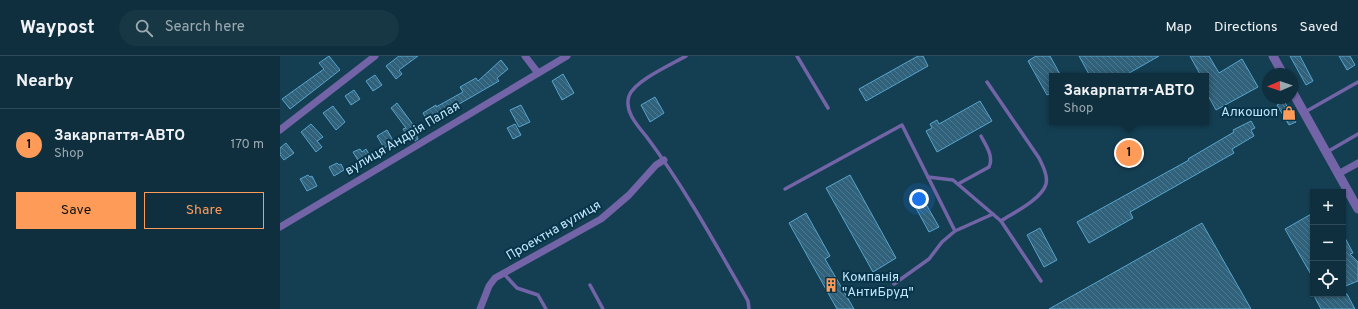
<!DOCTYPE html>
<meta charset="utf-8">
<style>
body{margin:0;font-family:Overpass,sans-serif;background:#183745;color:#f1f3f6}
.controls{position:absolute;right:12px;bottom:12px;display:grid;overflow:hidden;border-radius:0px;box-shadow:0 1px 3px #0004}
.controls button{width:36px;height:36px;display:grid;place-items:center;padding:0;border:0;border-bottom:1px solid #2f4a58;background:#0f2f3e;color:#f1f3f6;font:20px sans-serif}
.compass{position:absolute;left:982px;top:12px;width:36px;height:36px;border-radius:50%;background:#0f2f3e;box-shadow:0 1px 3px #0004;rotate:268deg}
.you{position:absolute;left:639px;top:143px;width:14px;height:14px;margin:-10px;border:3px solid #fff;border-radius:50%;background:#1a73e8;box-shadow:0 0 0 6px #1a73e833}
.badge{display:grid;place-items:center;width:26px;height:26px;border-radius:50%;background:#fe9b59;color:#111;font-size:13px;font-weight:700}
.pin{position:absolute;translate:-50% -50%;border:2px solid #fff;box-shadow:0 1px 4px #0006}
.popup{position:absolute;left:769px;top:17px;width:160px;height:52px;box-sizing:border-box;display:grid;place-content:center;border-radius:0px;background:#0f2f3e;filter:drop-shadow(0 1px 3px #0005);font-size:13px;white-space:nowrap;color:#9ba9b0}
.popup b{font-size:15px;color:#f1f3f6}
.popup::after{content:'';position:absolute;left:50%;top:100%;margin-left:-8px;border:8px solid transparent;border-top-color:#0f2f3e}
.list{margin:0;padding:0;list-style:none}
h2{display:flex;justify-content:space-between;align-items:center;height:52px;margin:0;padding:0 16px;font-size:17px}
h2 small{font-size:13px;font-weight:400;color:#9ba9b0}
.list li{display:grid;grid-template-columns:26px 1fr auto;gap:12px;align-items:center;box-sizing:border-box;height:72px;padding:0 16px;border-top:1px solid #2f4a58}
.list b{display:block;font-size:15px;white-space:nowrap}
.list p{margin:0;font-size:13px;white-space:nowrap;color:#9ba9b0}
.list em{font-size:13px;font-style:normal;color:#9ba9b0}
.actions{display:flex;gap:8px;padding:12px 16px}
.actions a{flex:1;padding:9px 0;border:1px solid #fe9b59;border-radius:0px;text-align:center;font-size:14px;color:#fe9b59}
.actions .main{background:#fe9b59;color:#111}
.icon{flex:none;width:22px;height:22px;fill:none;stroke:currentColor;stroke-width:2;stroke-linecap:round;stroke-linejoin:round}
.map{position:relative;flex:none;width:1078px;height:253px;overflow:hidden}
header{display:flex;align-items:center;gap:24px;box-sizing:border-box;height:56px;padding:0 20px;background:#0f2f3e;border-bottom:1px solid #2f4a58}
header strong{font-size:19px}
nav{display:flex;gap:22px;margin-inline-start:auto;font-size:14px}
.search{width:280px;height:36px;background:#183745;display:flex;align-items:center;gap:10px;box-sizing:border-box;padding:0 14px;border-radius:22px;color:#9ba9b0;font-size:15px}
main{display:flex}
aside{flex:1;background:#0f2f3e}
.map>svg:first-child{display:block}
</style>
<header>
<strong>Waypost</strong>
<div class="search"><svg class="icon" aria-label="search" viewBox="0 0 24 24"><circle cx="10" cy="10" r="6"/><path d="M15 15l6 6"/></svg>Search here</div>
<nav><a>Map</a><a>Directions</a><a>Saved</a></nav>
</header>
<main>
<aside>
<h2>Nearby<small></small></h2>
<ul class="list">
<li><span class="badge">1</span><div><b>Закарпаття-АВТО</b><p>Shop</p></div><em>170 m</em></li>
</ul>
<div class="actions"><a class="main">Save</a><a>Share</a></div>
</aside>
<div class="map">
<svg width="1078" height="253" viewBox="0 0 1078 253">
<defs>
<pattern id="building-back-hatch" width="6" height="6" patternUnits="userSpaceOnUse"><rect width="6" height="6" fill="#31627b"/><path d="M-1 5l2 2M0 0l6 6M5-1l2 2" fill="none" stroke="#4d788f"/></pattern>
</defs>
<rect width="100%" height="100%" fill="#143f53"/>
<!-- building -->
<g fill="url(#building-back-hatch)" stroke="#57a4cc">
<polygon points="49,0 60,14 10,53 2,43 44,13 39,7"/>
<polygon points="119,0 138,0 119,14 122,18 116,23 106,10"/>
<polygon points="638,0 643,0 648,10 586,45 579,33"/>
<polygon points="756,0 770,0 781,20 772,20 772,37 767,39 748,5"/>
<polygon points="799,0 879,0 844,20 810,20"/>
<polygon points="910,0 929,0 939,17 962,3 978,31 936,54 926,36 926,20 921,20"/>
<polygon points="1010,0 1020,0 1033,25 1026,29"/>
<polygon points="1059,0 1070,0 1075,9 1067,14"/>
<polygon points="221,4 228,13 217,22 219,25 148,66 143,57 156,49 156,51 183,36 180,31 196,22 198,25"/>
<polygon points="283,18 294,37 282,44 272,25"/>
<polygon points="95,19 102,29 93,35 86,25"/>
<polygon points="74,34 80,43 71,49 65,40"/>
<polygon points="375,41 384,57 370,66 361,49"/>
<polygon points="700,45 712,65 657,96 646,75 652,72 650,68 657,64 659,68"/>
<polygon points="1004,45 1016,66 1009,69 997,49"/>
<polygon points="117,47 137,74 135,75 138,83 135,85 130,78 127,80 123,73 126,72 111,52"/>
<polygon points="241,49 250,66 239,71 230,54"/>
<polygon points="53,50 65,66 56,74 43,57"/>
<polygon points="971,65 975,72 971,74 974,80 952,93 954,97 850,156 853,162 809,187 797,166 909,104 908,103 954,76 953,74"/>
<polygon points="31,68 43,81 37,85 42,91 36,96 21,76"/>
<polygon points="235,68 241,79 233,83 227,72"/>
<polygon points="107,74 114,86 104,92 97,80"/>
<polygon points="6,87 14,97 4,104 0,99 0,92"/>
<polygon points="80,93 82,96 86,93 90,100 79,106 73,96"/>
<polygon points="57,107 59,109 61,108 64,114 54,120 49,111"/>
<polygon points="28,119 30,121 32,120 37,130 27,135 20,123"/>
<polygon points="570,119 616,202 593,216 546,132"/>
<polygon points="639,136 659,171 649,176 630,141"/>
<polygon points="526,157 550,200 545,203 574,253 557,253 509,167"/>
<polygon points="1033,157 1033,222 1005,173"/>
<polygon points="922,167 971,253 769,253"/>
<polygon points="760,172 777,204 764,211 747,179"/>
<polygon points="1063,178 1073,197 1070,198 1078,206 1078,225 1063,231"/>
<polygon points="1033,238 1067,238 1075,253 1041,253"/>
</g>
<g fill="none" stroke-linecap="round" stroke-linejoin="round">
<!-- service -->
<g stroke="#7264a6" stroke-width="3.5">
<path d="M406,0C392,8 354,25 349,40C344,55 357,69 366,80C405,132 436,189 468,245L469,253"/>
<polyline points="517,0 548,52"/>
<path d="M707,26L759,102C763,110 768,120 766,128C762,143 733,157 721,165"/>
<polyline points="1025,56 1078,26"/>
<polyline points="1047,96 1078,78"/>
<polyline points="648,121 673,124 721,165 761,225"/>
<path d="M678,128L709,111C714,100 706,90 701,80"/>
<polyline points="505,133 622,69 675,175"/>
<polyline points="224,218 237,232 258,239 266,253"/>
<polyline points="614,228 649,203 662,186 675,175 713,158"/>
<polyline points="310,229 323,253"/>
</g>
<!-- minor -->
<g stroke="#7264a6" stroke-width="7">
<polyline points="245,0 258,17"/>
<polyline points="0,74 95,0"/>
<polyline points="1058,118 1078,107"/>
<polyline points="0,171 287,0"/>
<polyline points="200,253 209,230 215,222 321,163 349,139 376,109 384,104"/>
</g>
<!-- tertiary -->
<g stroke="#7264a6" stroke-width="9">
<polyline points="993,0 1003,18"/>
<polyline points="1012,35 1078,153"/>
</g>
</g>
<!-- icons -->
<defs>
<symbol id="shop-bare" viewBox="-9 -9 18 18"><path d="M-5-2.5h2.3a2.7 3.5 0 0 1 5.4 0H5L5.5 6h-11ZM-1.5-2.5h3a1.5 2.3 0 0 0-3 0Z" fill="#fe9b59" stroke="#073448" stroke-width="2.5" paint-order="stroke"/></symbol>
<symbol id="building-bare" viewBox="-9 -9 18 18"><path d="M-4-6H4V6H1V3H-1V6H-4ZM-2.5-4.3h1.7v1.8h-1.7ZM.8-4.3h1.7v1.8H.8ZM-2.5-1h1.7V.8h-1.7ZM.8-1h1.7V.8H.8Z" fill="#fe9b59" stroke="#073448" stroke-width="2.5" paint-order="stroke"/></symbol>
</defs>
<g fill-rule="evenodd">
<use href="#shop-bare" x="999" y="47" width="20" height="20"/>
<use href="#building-bare" x="541" y="219" width="20" height="20"/>
</g>
<g text-anchor="middle" dominant-baseline="central" stroke-width="4" stroke-linejoin="round" paint-order="stroke">
<!-- poi labels -->
<g font-size="13" fill="#c1e6fb" stroke="#073448" text-anchor="end">
<text x="998" y="57">Алкошоп</text>
<text x="562" y="222" text-anchor="start">Компанія<tspan x="562" dy="15">"АнтиБруд"</tspan></text>
</g>
<!-- street labels -->
<g font-size="13" fill="#c1e6fb" stroke="#073448">
<text transform="translate(123 83) rotate(-31)">вулиця Андрія Палая</text>
<text transform="translate(274 175) rotate(-30)">Проектна вулиця</text>
</g>
</g>
</svg>
<div class="controls">
<button>+</button>
<button>−</button>
<button><svg class="icon" aria-label="locate" viewBox="0 0 24 24"><circle cx="12" cy="12" r="6"/><path d="M12 2v4M12 18v4M2 12h4M18 12h4"/></svg></button>
</div>
<svg class="compass" viewBox="-18 -18 36 36"><path d="M0-13l5 13h-10z" fill="#e53935"/><path d="M0 13l5-13h-10z" fill="#9ba9b0"/></svg>
<div class="you"></div>
<div class="pin badge" style="left:849px;top:97px">1</div>
<div class="popup"><b>Закарпаття-АВТО</b>Shop</div>
</div>
</main>
